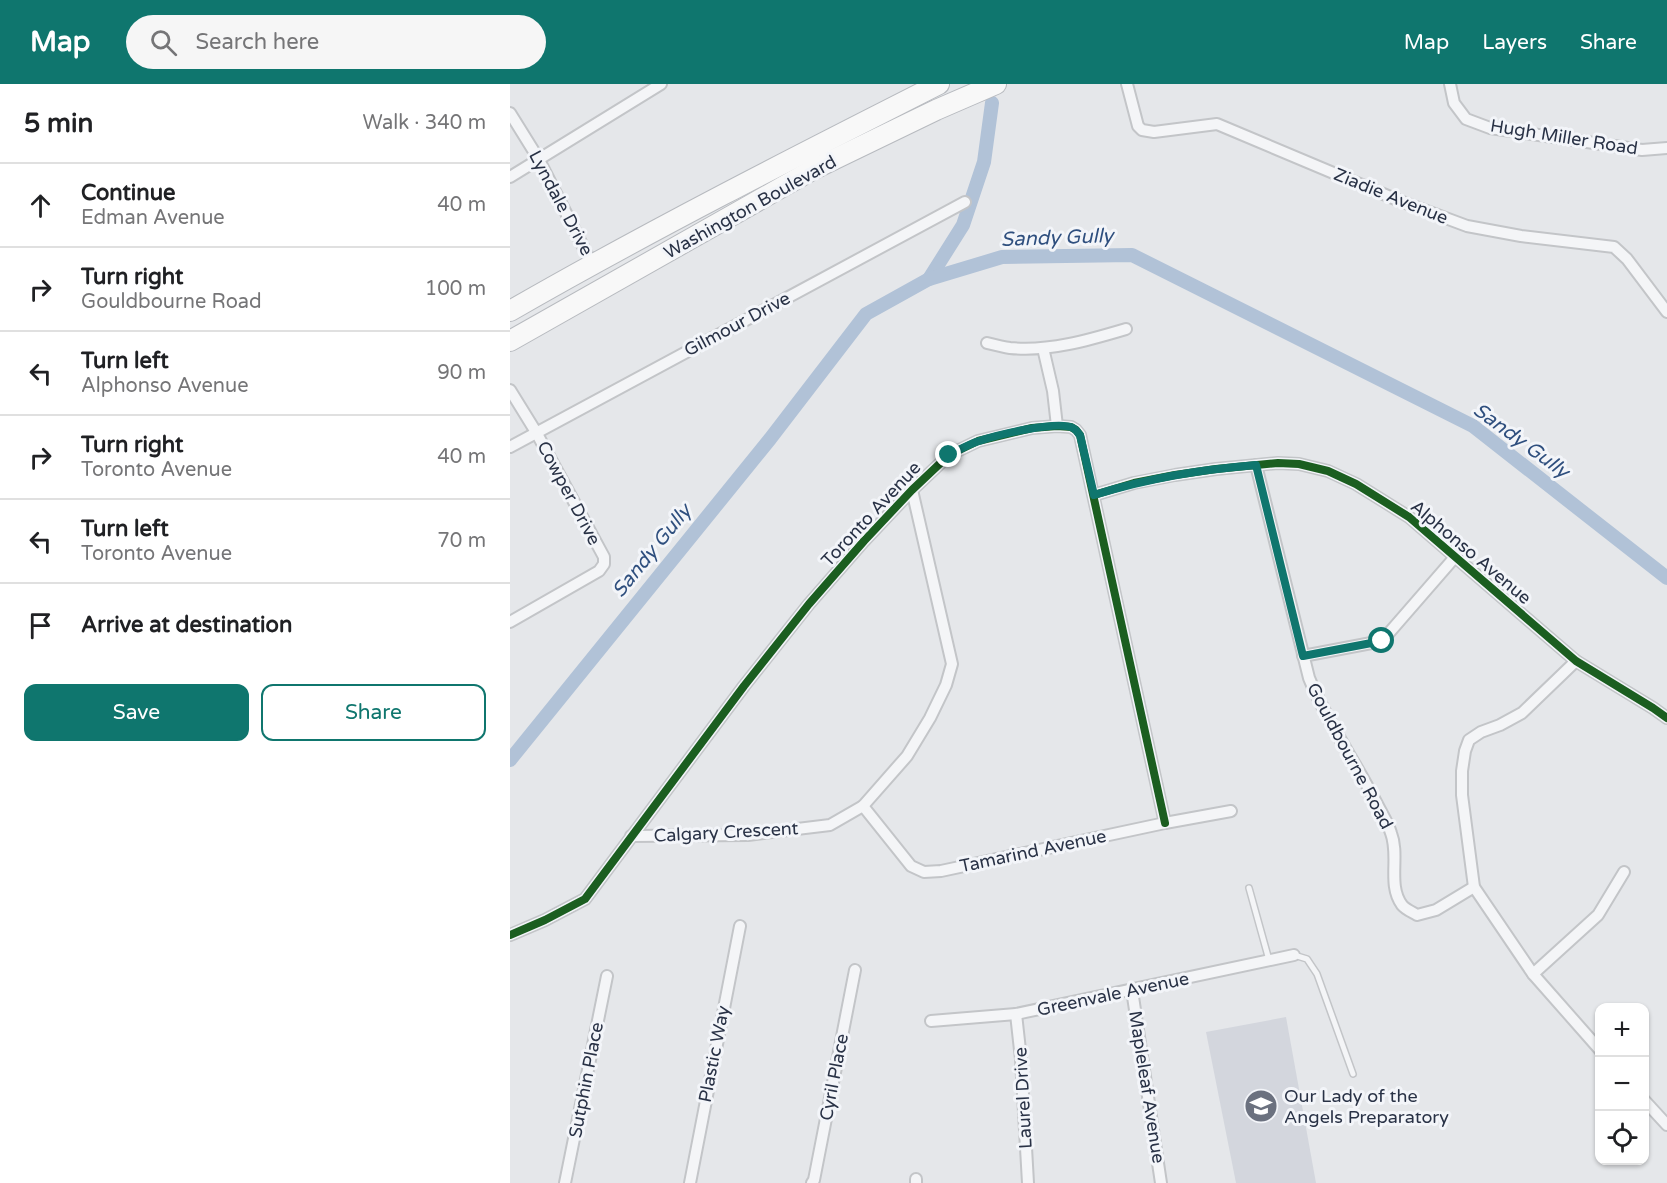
<!DOCTYPE html>
<meta charset="utf-8">
<style>
body{margin:0;font-family:"Varela Round",sans-serif;background:#f6f6f6;color:#202124}
.controls{position:absolute;right:18px;bottom:18px;display:grid;overflow:hidden;border-radius:12px;box-shadow:0 2px 4px #0004}
.controls button{width:54px;height:54px;display:grid;place-items:center;padding:0;border:0;border-bottom:2px solid #e0e0e0;background:#fff;color:#202124;font:30px sans-serif}
.stop{position:absolute;width:18px;height:18px;margin:-14px;border:4px solid #0f766e;border-radius:50%;background:#fff}
.stop.end{background:#0f766e;border-color:#fff;box-shadow:0 2px 6px #0008}
.list{margin:0;padding:0;list-style:none}
h2{display:flex;justify-content:space-between;align-items:center;height:78px;margin:0;padding:0 24px;font-size:26px}
h2 small{font-size:20px;font-weight:400;color:#757577}
.list li{display:grid;grid-template-columns:39px 1fr auto;gap:18px;align-items:center;box-sizing:border-box;height:84px;padding:0 24px;border-top:2px solid #e0e0e0}
.list b{display:block;font-size:22px;white-space:nowrap}
.list p{margin:0;font-size:20px;white-space:nowrap;color:#757577}
.list em{font-size:20px;font-style:normal;color:#757577}
.actions{display:flex;gap:12px;padding:18px 24px}
.actions a{flex:1;padding:14px 0;border:2px solid #0f766e;border-radius:12px;text-align:center;font-size:21px;color:#0f766e}
.actions .main{background:#0f766e;color:#fff}
.icon{flex:none;width:33px;height:33px;fill:none;stroke:currentColor;stroke-width:2;stroke-linecap:round;stroke-linejoin:round}
.map{position:relative;flex:none;width:1157px;height:1099px;overflow:hidden}
header{display:flex;align-items:center;gap:36px;box-sizing:border-box;height:84px;padding:0 30px;background:#0f766e;color:#fff}
header strong{font-size:28px}
nav{display:flex;gap:33px;margin-inline-start:auto;font-size:21px}
.search{width:420px;height:54px;background:#f6f6f6;display:flex;align-items:center;gap:15px;box-sizing:border-box;padding:0 21px;border-radius:33px;color:#757577;font-size:22px}
main{display:flex}
aside{flex:1;background:#fff}
.map>svg:first-child{display:block}
</style>
<header>
<strong>Map</strong>
<div class="search"><svg class="icon" aria-label="search" viewBox="0 0 24 24"><circle cx="10" cy="10" r="6"/><path d="M15 15l6 6"/></svg>Search here</div>
<nav><a>Map</a><a>Layers</a><a>Share</a></nav>
</header>
<main>
<aside>
<h2>5 min<small>Walk · 340 m</small></h2>
<ul class="list">
<li><svg class="icon" aria-label="ahead" viewBox="0 0 24 24"><path d="M12 20V5M6 11l6-6 6 6"/></svg><div><b>Continue</b><p>Edman Avenue</p></div><em>40 m</em></li>
<li><svg class="icon" aria-label="right" viewBox="0 0 24 24"><path d="M7 20v-9h11M14 6l5 5-5 5"/></svg><div><b>Turn right</b><p>Gouldbourne Road</p></div><em>100 m</em></li>
<li><svg class="icon" aria-label="left" viewBox="0 0 24 24"><path d="M17 20v-9H6M10 6l-5 5 5 5"/></svg><div><b>Turn left</b><p>Alphonso Avenue</p></div><em>90 m</em></li>
<li><svg class="icon" aria-label="right" viewBox="0 0 24 24"><path d="M7 20v-9h11M14 6l5 5-5 5"/></svg><div><b>Turn right</b><p>Toronto Avenue</p></div><em>40 m</em></li>
<li><svg class="icon" aria-label="left" viewBox="0 0 24 24"><path d="M17 20v-9H6M10 6l-5 5 5 5"/></svg><div><b>Turn left</b><p>Toronto Avenue</p></div><em>70 m</em></li>
<li><svg class="icon" aria-label="arrive" viewBox="0 0 24 24"><path d="M6 21V4h12l-3 4 3 4H6"/></svg><div><b>Arrive at destination</b></div></li>
</ul>
<div class="actions"><a class="main">Save</a><a>Share</a></div>
</aside>
<div class="map">
<svg width="1157" height="1099" viewBox="0 0 1157 1099">
<rect width="100%" height="100%" fill="#e5e7ea"/>
<!-- built -->
<polygon fill="#d3d6dd" points="776,933 806,1099 726,1099 696,948"/>
<g fill="none" stroke-linecap="round" stroke-linejoin="round">
<!-- canal -->
<g stroke="#b1c2d7" stroke-width="14">
<polyline points="419,195 453,141 474,78 482,19"/>
<polyline points="0,676 260,355 356,230 419,195 492,173 622,171 963,342 1157,494"/>
</g>
<defs>
<g id="lane">
<polyline points="739,804 759,876"/>
<polyline points="784,871 797,875 807,890 843,990"/>
</g>
<g id="street">
<polyline points="617,0 628,42 632,46 644,48 707,40 890,117 957,142 1011,152 1104,163 1117,175 1157,228"/>
<polyline points="940,0 944,19 956,35 980,44 1132,66 1157,64"/>
<polyline points="0,29 28,74 82,180"/>
<polyline points="0,93 151,0"/>
<path d="M477,259C485,261 493,263 500,264C539,268 579,256 616,245"/>
<polyline points="533,264 543,307 547,342"/>
<polyline points="0,306 26,348 94,473 94,480 89,487 0,538"/>
<polyline points="0,363 455,118"/>
<path d="M746,381L799,594C817,638 845,677 867,720C872,730 878,739 881,749C890,772 877,801 892,821C895,825 902,828 907,831L926,826L964,803"/>
<polyline points="584,411 624,399 665,391 706,385 768,379 789,380 818,387 846,400 899,433 1066,577 1143,624 1157,634"/>
<polyline points="793,572 872,557 945,473"/>
<polyline points="1066,577 1012,629 990,641 971,648 959,656 955,667 952,687 952,711 964,803 1023,890 1090,966"/>
<polyline points="353,722 401,782 414,788 431,787 655,739 721,727"/>
<polyline points="121,752 238,751 320,741 353,722 397,672 420,634 436,601 442,580 402,406"/>
<polyline points="0,851 35,836 75,815 234,602 299,520 354,457 402,406 439,371 468,357 522,344 547,342 561,343 566,346 570,351 655,739"/>
<polyline points="1023,890 1088,831 1114,788"/>
<polyline points="622,906 651,1099"/>
<polyline points="506,930 511,975 518,1099"/>
<polyline points="421,937 506,930 784,871"/>
<polyline points="1134,1016 1157,1041"/>
<polyline points="55,1099 97,892"/>
<polyline points="180,1099 230,842"/>
<polyline points="302,1099 304,1096 345,886"/>
<polyline points="406,1099 406,1095"/>
</g>
<g id="highway">
<path d="M0,227C141,146 285,73 429,0"/>
<polyline points="0,257 304,85 426,26 486,0"/>
</g>
</defs>
<!-- lane casing -->
<use href="#lane" stroke="#c3c5c8" stroke-width="8"/>
<!-- street casing -->
<use href="#street" stroke="#c3c5c8" stroke-width="14"/>
<!-- highway casing -->
<use href="#highway" stroke="#b7babf" stroke-width="22"/>
<!-- lane -->
<use href="#lane" stroke="#f4f5f7" stroke-width="5"/>
<!-- street -->
<use href="#street" stroke="#f4f5f7" stroke-width="10"/>
<!-- highway -->
<use href="#highway" stroke="#f8f8f8" stroke-width="20"/>
<defs>
<g id="cycleway">
<polyline points="584,411 624,399 665,391 706,385 768,379 789,380 818,387 846,400 899,433 1066,577 1143,624 1157,634"/>
<polyline points="0,851 35,836 75,815 234,602 299,520 354,457 402,406 439,371 468,357 522,344 547,342 561,343 566,346 570,351 655,739"/>
</g>
</defs>
<!-- cycleway casing -->
<use href="#cycleway" stroke="#f3f5f9" stroke-width="11"/>
<!-- cycleway -->
<use href="#cycleway" stroke="#1b5e20" stroke-width="8"/>
</g>
<g fill="none" stroke-linecap="round" stroke-linejoin="round">
<!-- route -->
<path stroke="#0f766e" stroke-width="8" d="M439,371C449,366 459,360 469,357C487,351 548,336 563,344C567,346 567,348 570,351L584,411C639,394 688,386 746,381L793,572L872,557"/>
</g>
<!-- icons -->
<defs>
<symbol id="school-disc" viewBox="-11 -11 22 22"><circle r="9.5" fill="#6b717f" stroke="#f3f5f9"/><path d="M0-5L7-2L0 1L-7-2ZM-4 1L0 2.5L4 1V4Q0 6-4 4Z" fill="#fff"/></symbol>
</defs>
<g fill-rule="evenodd">
<use href="#school-disc" x="732" y="1003" width="38" height="38"/>
</g>
<g text-anchor="middle" dominant-baseline="central" stroke-width="6" stroke-linejoin="round" paint-order="stroke">
<!-- street labels -->
<g font-size="18" fill="#293246" stroke="#f3f5f9">
<text transform="translate(1054 53) rotate(9)">Hugh Miller Road</text>
<text transform="translate(881 112) rotate(22)">Ziadie Avenue</text>
<text transform="translate(51 119) rotate(62)">Lyndale Drive</text>
<text transform="translate(240 123) rotate(-29)">Washington Boulevard</text>
<text transform="translate(227 240) rotate(-28)">Gilmour Drive</text>
<text transform="translate(59 409) rotate(62)">Cowper Drive</text>
<text transform="translate(361 430) rotate(-47)">Toronto Avenue</text>
<text transform="translate(961 468) rotate(40)">Alphonso Avenue</text>
<text transform="translate(840 672) rotate(62)">Gouldbourne Road</text>
<text transform="translate(216 748) rotate(-3)">Calgary Crescent</text>
<text transform="translate(523 767) rotate(-12)">Tamarind Avenue</text>
<text transform="translate(603 910) rotate(-12)">Greenvale Avenue</text>
<text transform="translate(204 970) rotate(-79)">Plastic Way</text>
<text transform="translate(324 993) rotate(-79)">Cyril Place</text>
<text transform="translate(76 996) rotate(-79)">Sutphin Place</text>
<text transform="translate(637 1003) rotate(81)">Mapleleaf Avenue</text>
<text transform="translate(513 1014) rotate(-93)">Laurel Drive</text>
</g>
<!-- poi labels -->
<g font-size="18" fill="#293246" stroke="#f3f5f9" text-anchor="start">
<text x="774" y="1012">Our Lady of the<tspan x="774" dy="21">Angels Preparatory</tspan></text>
</g>
<!-- water labels -->
<g font-size="20" font-style="italic" fill="#2f4f7e" stroke="#f3f5f9">
<text transform="translate(547 154) rotate(-2)">Sandy Gully</text>
<text transform="translate(1011 357) rotate(36)">Sandy Gully</text>
<text transform="translate(142 467) rotate(-51)">Sandy Gully</text>
</g>
</g>
</svg>
<div class="controls">
<button>+</button>
<button>−</button>
<button><svg class="icon" aria-label="locate" viewBox="0 0 24 24"><circle cx="12" cy="12" r="6"/><path d="M12 2v4M12 18v4M2 12h4M18 12h4"/></svg></button>
</div>
<div class="stop" style="left:872px;top:557px"></div>
<div class="stop end" style="left:439px;top:371px"></div>
</div>
</main>
